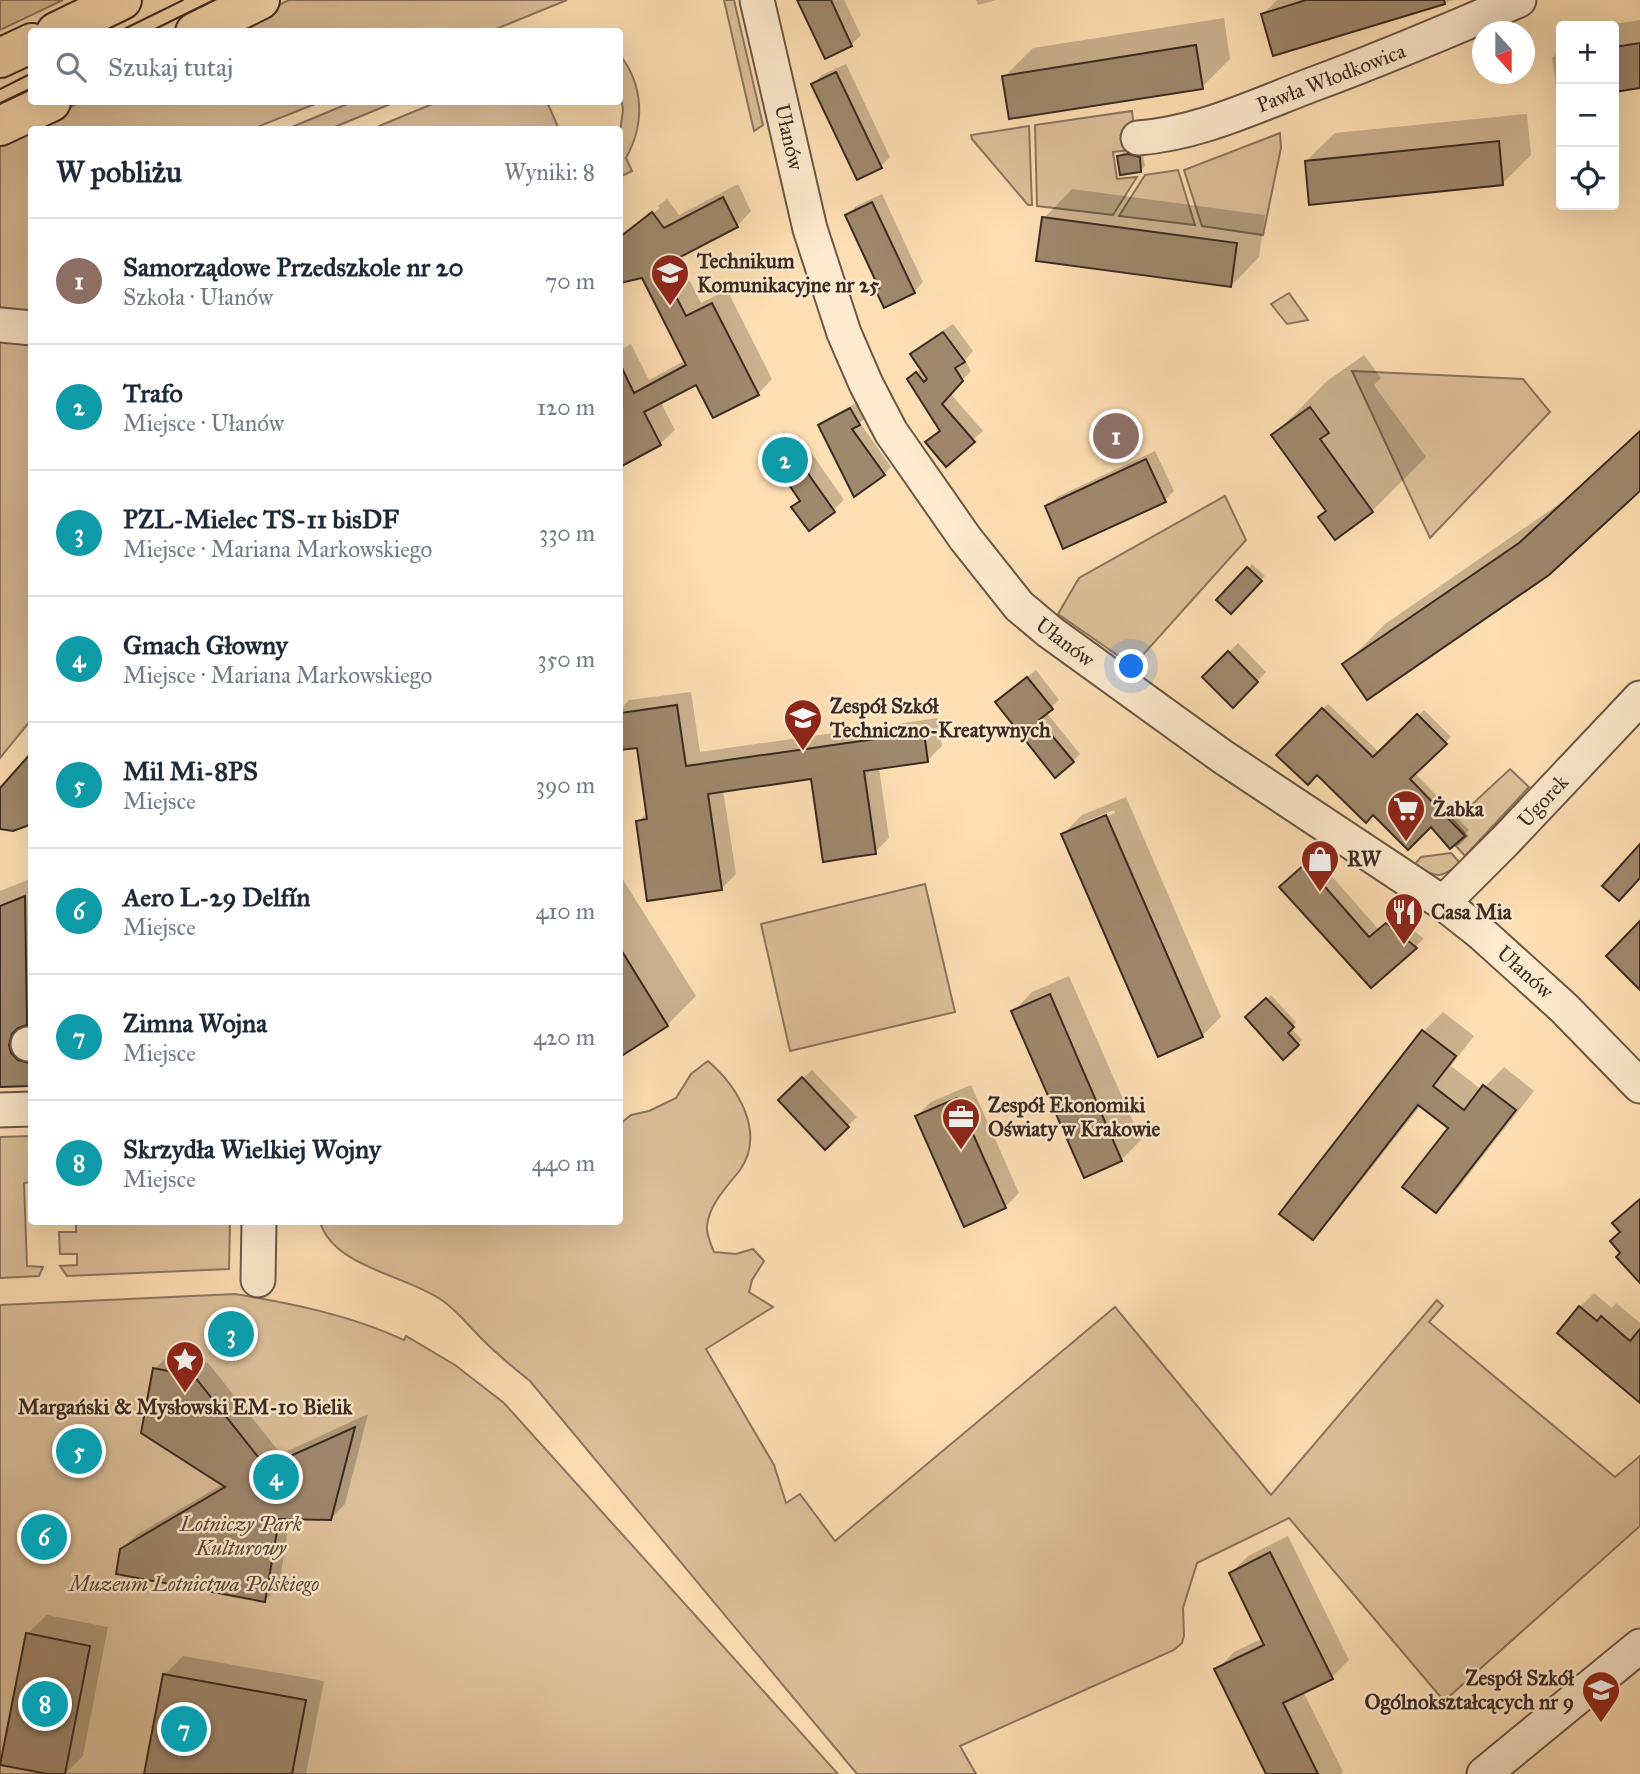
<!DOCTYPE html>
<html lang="pl">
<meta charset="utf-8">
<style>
body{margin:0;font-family:"IM FELL Great Primer",serif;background:#f2f2f3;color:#1f2937}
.controls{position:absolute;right:21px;top:21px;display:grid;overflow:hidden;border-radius:7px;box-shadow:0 7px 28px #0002}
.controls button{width:63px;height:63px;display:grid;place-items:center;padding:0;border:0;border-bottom:2px solid #e0e1e3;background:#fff;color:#1f2937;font:35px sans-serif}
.compass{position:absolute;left:1472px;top:21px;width:63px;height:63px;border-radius:50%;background:#fff;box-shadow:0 7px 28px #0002;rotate:159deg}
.you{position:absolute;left:1132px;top:667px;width:24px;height:24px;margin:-18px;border:5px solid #fff;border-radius:50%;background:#1a73e8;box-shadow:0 0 0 10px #1a73e833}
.badge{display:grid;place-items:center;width:46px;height:46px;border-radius:50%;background:#7c3aed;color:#fff;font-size:23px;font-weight:700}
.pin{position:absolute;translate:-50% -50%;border:4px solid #fff;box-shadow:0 2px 7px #0006}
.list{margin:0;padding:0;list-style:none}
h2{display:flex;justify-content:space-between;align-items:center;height:91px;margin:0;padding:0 28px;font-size:30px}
h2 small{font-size:23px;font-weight:400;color:#747a83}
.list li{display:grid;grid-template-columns:46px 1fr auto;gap:21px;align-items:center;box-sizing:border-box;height:126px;padding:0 28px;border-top:2px solid #e0e1e3}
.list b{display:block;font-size:26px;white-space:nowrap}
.list p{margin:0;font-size:23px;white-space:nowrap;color:#747a83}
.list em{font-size:23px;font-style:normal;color:#747a83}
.icon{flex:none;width:38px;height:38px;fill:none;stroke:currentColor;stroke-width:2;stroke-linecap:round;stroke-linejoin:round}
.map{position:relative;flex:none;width:1640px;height:1774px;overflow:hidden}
.search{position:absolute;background:#fff;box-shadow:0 7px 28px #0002;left:28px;top:28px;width:595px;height:77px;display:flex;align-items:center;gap:18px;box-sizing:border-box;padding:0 24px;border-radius:7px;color:#747a83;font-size:26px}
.panel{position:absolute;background:#fff;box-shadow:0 7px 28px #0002;left:28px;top:126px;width:595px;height:1099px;border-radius:7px}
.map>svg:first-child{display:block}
</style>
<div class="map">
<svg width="1640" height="1774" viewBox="0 0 1640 1774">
<rect width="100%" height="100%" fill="#fedfb3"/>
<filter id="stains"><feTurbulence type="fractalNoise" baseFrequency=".00286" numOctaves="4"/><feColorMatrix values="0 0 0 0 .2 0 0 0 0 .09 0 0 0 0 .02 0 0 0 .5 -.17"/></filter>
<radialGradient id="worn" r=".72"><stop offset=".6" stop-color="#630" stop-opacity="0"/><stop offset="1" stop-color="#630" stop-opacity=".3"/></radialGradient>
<!-- green -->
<g fill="#ddc09a" stroke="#8c755e" stroke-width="2">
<polygon points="0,0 63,0 0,30"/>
<polygon points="289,0 567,0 491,31 225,32"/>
<polygon points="724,0 734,0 763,125 754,131"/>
<path d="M620,55C644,86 645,124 626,158L632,171L620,177V132L623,110L620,89Z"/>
<polygon points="81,102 320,102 252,129 32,130 31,720 0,758 0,141"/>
<polygon points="352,102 395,102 330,129 287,129"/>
<polygon points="437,102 547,102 559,129 372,129"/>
<polygon points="1132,111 1133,120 1127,128 1131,150 1113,152 1117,179 1137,177 1113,215 1037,206 1035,125"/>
<polygon points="1029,126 1032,205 1028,205 972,139 971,135"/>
<polygon points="1280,133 1281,148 1263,235 1202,226 1184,170"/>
<polygon points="1178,170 1195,225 1119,216 1145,175"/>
<polygon points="1289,293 1308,320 1287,324 1271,304"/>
<polygon points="1352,371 1523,379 1550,412 1430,538"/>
<polygon points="1225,496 1246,540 1133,666 1058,614 1079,578"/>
<polygon points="1510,769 1529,787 1465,856 1456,846 1467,836 1452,819 1462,809 1465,811"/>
<path d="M1451,853L1460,863C1440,880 1436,878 1415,864L1421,857Z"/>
<polygon points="925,884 955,1012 790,1051 761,924"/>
<path d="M708,1061C738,1087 766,1133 740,1170C727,1187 709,1204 707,1226C706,1234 711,1244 714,1252L736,1254L753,1249L764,1261L752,1280L749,1292L773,1307L706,1349L774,1465L786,1503L800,1494L835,1541L1115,1307L1271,1495L1437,1300L1443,1306L1429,1322L1615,1477L1640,1456V1526L1444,1701L1289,1518L1197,1563L1183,1608L1184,1636L1182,1643L1174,1650L960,1746L976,1774H857L530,1381C515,1369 499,1356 485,1342C471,1329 459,1312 443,1301C407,1275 334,1268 320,1222H620V1124L631,1115L649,1111L676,1098L691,1074Z"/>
<polygon points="31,1136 31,1182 24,1183 27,1266 43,1267 39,1276 0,1278 0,1137"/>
<polygon points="76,1222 230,1222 229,1269 67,1276 60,1266 77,1265 77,1254 60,1254 59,1232 76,1232"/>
<path d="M235,1294C294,1304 350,1315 404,1340L406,1336L455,1365L504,1403L838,1774H0V1305Z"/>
</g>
<!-- shadow -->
<g fill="#0003" fill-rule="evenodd">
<polygon points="799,0 844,0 861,35 851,45"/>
<polygon points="976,0 996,0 978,5"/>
<polygon points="1277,0 1454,0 1275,54 1263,14"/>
<polygon points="1224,18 1230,59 1202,87 1004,77 1033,48"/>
<polygon points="1640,20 1640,86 1614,90 1614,26 1602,26"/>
<polygon points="1561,49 1561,99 1558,99 1552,58"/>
<polygon points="846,64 890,157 881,166 813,84 822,75"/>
<polygon points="1527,114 1531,155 1502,184 1306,161 1335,133"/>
<polygon points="1133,151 1143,153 1145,166 1141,170 1119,156 1123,152"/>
<polygon points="738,184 751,211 737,226 677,256 701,303 727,290 772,379 758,394 697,382 660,401 675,430 660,444 620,465 620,350 631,344 649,380 686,360 643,276 620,281 620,238 660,208 658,206 667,199 679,215"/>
<polygon points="1072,189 1265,215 1259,257 1231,286 1044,218"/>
<polygon points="882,194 923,282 914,292 877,290 880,287 847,216 856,206"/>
<polygon points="953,324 973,351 965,360 971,371 950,393 983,431 946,464 927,442 941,429 910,379 922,368 912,354 921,345"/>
<polygon points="1364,355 1381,378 1374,385 1426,457 1372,511 1336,538 1328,510 1274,435 1327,381"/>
<polygon points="858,402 866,417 860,423 891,467 884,474 821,426 828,418"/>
<polygon points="1640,430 1640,489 1345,664 1385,624 1562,502"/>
<polygon points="799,435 844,500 833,510 794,507 801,499 772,457"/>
<polygon points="1155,451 1174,491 1165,500 1047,507 1057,497"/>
<polygon points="1252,564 1265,576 1231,611 1219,599"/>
<polygon points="1238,643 1266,672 1233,706 1205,677"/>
<polygon points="1036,670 1059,700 1046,712 1080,754 1073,761 1005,695"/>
<polygon points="691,692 700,752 938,718 942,746 927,761 879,768 889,838 875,852 813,777 723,790 736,874 721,889 638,822 648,812 639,746 620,749 620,710 629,700"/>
<polygon points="1328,704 1380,753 1424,710 1451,737 1415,773 1469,830 1464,835 1431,824 1373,813 1318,772 1279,755"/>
<path d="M1126,797L1221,1017L1202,1036L1063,834L1082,815ZM1114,810L1115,813L1084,826V822Z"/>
<polygon points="1315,857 1379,930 1395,915 1424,939 1371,985 1290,878"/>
<polygon points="620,875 696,996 667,1025 620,1055"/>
<path d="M32,878V1081L29,1084L0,1085V891ZM6,1045L19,1059H15Z"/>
<polygon points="1069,976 1141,1140 1121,1160 1013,1012 1032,992"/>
<polygon points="1271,995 1296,1022 1291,1028 1302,1040 1283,1058 1248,1017"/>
<polygon points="1443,1012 1474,1036 1451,1066 1482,1090 1504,1067 1534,1091 1455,1192 1436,1211 1450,1128 1421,1105 1331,1219 1312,1238 1424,1031"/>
<polygon points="812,1070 857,1117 825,1147 781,1100"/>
<polygon points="971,1085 1019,1193 1005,1207 917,1116 931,1102"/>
<polygon points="1594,1293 1612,1308 1616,1303 1640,1323 1640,1400 1580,1307"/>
<polygon points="169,1354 208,1363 281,1454 368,1414 345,1504 330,1519 290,1517 279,1586 265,1600 122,1550 136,1535 223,1484 155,1369"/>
<polygon points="1288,1536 1349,1660 1332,1677 1303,1691 1343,1772 1341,1774 1268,1774 1217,1670 1234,1652 1263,1638 1231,1573 1248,1556"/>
<polygon points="47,1615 108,1627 83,1756 65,1774 59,1774 27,1634"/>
<polygon points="183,1656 324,1681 306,1774 146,1774 164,1675"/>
</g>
<!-- building -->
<g fill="#a0886d" stroke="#3b2a22" stroke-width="2">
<polygon points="797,0 831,0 852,46 825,59"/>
<polygon points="1306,0 1444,0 1445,4 1273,56 1261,14"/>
<polygon points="1640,43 1640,88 1614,92 1614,47"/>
<polygon points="1196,45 1203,89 1009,119 1002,76"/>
<polygon points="836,72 882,168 857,180 811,84"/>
<polygon points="1499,141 1503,185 1309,205 1305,161"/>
<polygon points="1128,154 1140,157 1141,172 1120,175 1117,156"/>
<polygon points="723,197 738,227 661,267 686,316 712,303 759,395 713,418 696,385 644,412 661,445 620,467 620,364 634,393 686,365 642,278 620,283 620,237 652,212 664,228"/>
<polygon points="872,202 915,293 884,308 875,289 879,288 845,215"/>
<polygon points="1042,217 1237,243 1231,287 1036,261"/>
<polygon points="943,332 965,362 955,368 963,381 942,404 975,442 946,467 925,442 940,431 907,379 916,372 924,382 927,379 910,354"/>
<polygon points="1310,407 1329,433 1320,439 1373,512 1335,540 1318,517 1326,511 1271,435"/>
<polygon points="850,408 860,425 852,429 885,475 854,497 818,425"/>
<polygon points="1640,431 1640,491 1549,575 1367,700 1342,664 1519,543"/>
<polygon points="788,445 835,512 809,531 791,507 800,501 770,457"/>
<polygon points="1146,459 1166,502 1063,549 1045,506"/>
<polygon points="1247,567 1262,581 1231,614 1216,600"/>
<polygon points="1228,651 1258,682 1233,708 1202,677"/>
<polygon points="1027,677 1053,709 1039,720 1074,762 1055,778 995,702"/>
<polygon points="677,705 686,766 924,732 928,762 864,771 876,854 854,857 823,862 811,779 708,794 722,890 647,901 636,821 647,819 637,748 620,750 620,713"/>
<polygon points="1322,708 1373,757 1417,714 1447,744 1410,779 1465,836 1450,849 1431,827 1408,850 1373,815 1366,823 1317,775 1308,785 1276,755"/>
<polygon points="32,752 32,824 13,831 0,829 0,788"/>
<polygon points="1106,815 1203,1037 1158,1057 1061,834"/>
<polygon points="1640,844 1640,878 1619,901 1602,886"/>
<polygon points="1305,864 1369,937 1386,923 1417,948 1371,988 1279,887"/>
<polygon points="25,896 27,1025 18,1028 12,1034 9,1045 11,1053 18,1060 29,1063 29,1086 0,1087 0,906"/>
<polygon points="1640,921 1640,990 1606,956"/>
<polygon points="620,948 668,1026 620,1057"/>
<polygon points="1050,994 1122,1161 1084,1178 1011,1011"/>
<polygon points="1266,998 1294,1027 1288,1033 1299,1045 1283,1060 1245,1017"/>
<polygon points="1422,1030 1456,1056 1433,1086 1464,1110 1483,1085 1516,1110 1436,1213 1402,1187 1448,1128 1418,1105 1313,1240 1279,1214"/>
<polygon points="802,1077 849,1127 825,1150 778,1100"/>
<polygon points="957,1098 1006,1208 964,1227 915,1116"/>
<polygon points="1640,1199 1640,1283 1616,1257 1620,1253 1610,1241 1620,1232 1612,1223"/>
<polygon points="1579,1306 1597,1321 1601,1316 1630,1341 1640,1329 1640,1403 1557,1333"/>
<polygon points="153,1368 194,1376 266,1467 355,1427 331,1520 279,1519 265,1602 116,1574 120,1549 225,1487 141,1433"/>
<polygon points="1270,1552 1333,1679 1283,1703 1318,1774 1266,1774 1214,1669 1264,1645 1229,1573"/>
<polygon points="26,1633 90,1646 65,1774 48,1774 0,1765"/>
<polygon points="163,1674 306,1700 292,1774 144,1774"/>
</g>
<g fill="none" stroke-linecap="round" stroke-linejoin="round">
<defs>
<g id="minor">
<polyline points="757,0 810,229 844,333 866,384 891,432 965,538 1019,606 1050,632 1223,757 1443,903 1481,933 1564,1008 1640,1086"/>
<path d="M1138,138C1200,133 1253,107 1311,85C1381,59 1450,30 1519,0"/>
<polyline points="0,325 32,328"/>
<polyline points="1443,903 1505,841 1640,698"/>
<polyline points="28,1044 32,1044"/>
<polyline points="0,1110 32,1109"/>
<polyline points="258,1280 259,1222"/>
<polyline points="1484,1774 1640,1646"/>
</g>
<g id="major">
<polyline points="56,32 122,0"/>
<polyline points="195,32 260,0"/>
<polyline points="0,58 32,43"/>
<polyline points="0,126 51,102"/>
</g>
</defs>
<!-- minor casing -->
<use href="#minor" stroke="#6c5746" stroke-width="37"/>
<!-- major casing -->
<use href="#major" stroke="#3b2a22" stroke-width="42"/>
<!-- minor -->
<use href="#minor" stroke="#feeace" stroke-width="33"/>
<!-- major -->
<use href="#major" stroke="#fedfb3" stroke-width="38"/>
<!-- tram -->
<g stroke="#3b2a22" stroke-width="2">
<polyline points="118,32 183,0"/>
<polyline points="149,32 214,0"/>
<polyline points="0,89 32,73"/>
<polyline points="0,103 32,88"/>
</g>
</g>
<!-- icons -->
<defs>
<symbol id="school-pin" viewBox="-11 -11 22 30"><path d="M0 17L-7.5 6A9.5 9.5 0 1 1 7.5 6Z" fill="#8f2418" stroke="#feeace"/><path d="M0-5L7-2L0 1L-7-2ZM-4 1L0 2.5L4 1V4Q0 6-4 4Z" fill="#fff"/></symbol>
<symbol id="supermarket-pin" viewBox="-11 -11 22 30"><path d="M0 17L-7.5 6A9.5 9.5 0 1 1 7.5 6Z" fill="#8f2418" stroke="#feeace"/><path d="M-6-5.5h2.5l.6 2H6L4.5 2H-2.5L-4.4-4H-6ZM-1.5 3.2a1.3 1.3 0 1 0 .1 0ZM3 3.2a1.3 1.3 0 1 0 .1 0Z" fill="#fff"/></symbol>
<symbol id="shop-pin" viewBox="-11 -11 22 30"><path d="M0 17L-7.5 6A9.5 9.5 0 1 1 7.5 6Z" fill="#8f2418" stroke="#feeace"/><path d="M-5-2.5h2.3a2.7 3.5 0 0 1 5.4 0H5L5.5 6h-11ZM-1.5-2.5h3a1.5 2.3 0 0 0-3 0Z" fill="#fff"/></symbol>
<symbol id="restaurant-pin" viewBox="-11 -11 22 30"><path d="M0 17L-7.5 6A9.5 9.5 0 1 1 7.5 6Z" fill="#8f2418" stroke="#feeace"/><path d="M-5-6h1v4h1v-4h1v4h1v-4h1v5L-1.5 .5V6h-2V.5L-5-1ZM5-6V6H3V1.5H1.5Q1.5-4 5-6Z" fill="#fff"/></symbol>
<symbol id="office-pin" viewBox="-11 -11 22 30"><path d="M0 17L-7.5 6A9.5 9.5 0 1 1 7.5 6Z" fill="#8f2418" stroke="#feeace"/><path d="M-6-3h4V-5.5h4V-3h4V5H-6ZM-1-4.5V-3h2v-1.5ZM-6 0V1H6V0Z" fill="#fff"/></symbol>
<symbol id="sight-pin" viewBox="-11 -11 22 30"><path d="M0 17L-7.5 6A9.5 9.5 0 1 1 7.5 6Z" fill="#8f2418" stroke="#feeace"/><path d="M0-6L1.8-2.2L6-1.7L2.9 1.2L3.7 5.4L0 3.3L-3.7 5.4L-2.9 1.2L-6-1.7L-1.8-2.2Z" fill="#fff"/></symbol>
</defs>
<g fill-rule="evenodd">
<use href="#school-pin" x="648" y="251" width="44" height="60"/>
<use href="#school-pin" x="781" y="696" width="44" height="60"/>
<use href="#supermarket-pin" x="1384" y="787" width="44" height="60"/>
<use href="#shop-pin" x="1298" y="837" width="44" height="60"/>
<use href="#restaurant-pin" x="1382" y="890" width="44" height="60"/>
<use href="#office-pin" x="939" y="1095" width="44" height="60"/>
<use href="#sight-pin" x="163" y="1338" width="44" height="60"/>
<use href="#school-pin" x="1579" y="1668" width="44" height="60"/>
</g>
<g text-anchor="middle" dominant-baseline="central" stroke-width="5" stroke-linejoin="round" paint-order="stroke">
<!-- street labels -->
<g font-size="21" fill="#3b2a22" stroke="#feeace">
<text transform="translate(1331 78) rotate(-21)">Pawła Włodkowica</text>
<text transform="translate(789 137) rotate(77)">Ułanów</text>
<text transform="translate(1065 642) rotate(37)">Ułanów</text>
<text transform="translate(1543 801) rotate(-47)">Ugorek</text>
<text transform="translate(1525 972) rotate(42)">Ułanów</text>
</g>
<!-- poi labels -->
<g font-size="21" font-weight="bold" fill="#3b2a22" stroke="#feeace" text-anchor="start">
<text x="697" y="261">Technikum<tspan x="697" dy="24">Komunikacyjne nr 25</tspan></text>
<text x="830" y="706">Zespół Szkół<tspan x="830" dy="24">Techniczno-Kreatywnych</tspan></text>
<text x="1433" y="809">Żabka</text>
<text x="1347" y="859">RW</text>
<text x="1431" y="912">Casa Mia</text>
<text x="988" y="1105">Zespół Ekonomiki<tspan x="988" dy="24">Oświaty w Krakowie</tspan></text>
<text x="185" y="1407" text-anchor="middle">Margański &amp; Mysłowski EM-10 Bielik</text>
<text x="1574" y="1678" text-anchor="end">Zespół Szkół<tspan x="1574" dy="24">Ogólnokształcących nr 9</tspan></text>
</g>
<!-- park labels -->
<g font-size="21" font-style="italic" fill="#5b483a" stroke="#feeace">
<text x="241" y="1524">Lotniczy Park<tspan x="241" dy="24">Kulturowy</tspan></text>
<text x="194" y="1584">Muzeum Lotnictwa Polskiego</text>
</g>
</g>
<rect width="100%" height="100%" filter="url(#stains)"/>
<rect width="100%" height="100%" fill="url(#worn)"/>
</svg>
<div class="controls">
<button>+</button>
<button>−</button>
<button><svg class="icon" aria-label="locate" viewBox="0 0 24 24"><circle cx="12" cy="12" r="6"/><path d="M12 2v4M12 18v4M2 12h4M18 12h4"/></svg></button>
</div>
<svg class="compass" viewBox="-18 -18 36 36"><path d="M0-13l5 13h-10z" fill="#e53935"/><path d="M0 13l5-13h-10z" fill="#747a83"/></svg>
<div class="you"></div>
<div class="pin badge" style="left:1116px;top:436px;background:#8d6e63">1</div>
<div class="pin badge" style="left:785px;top:460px;background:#0f9aa8">2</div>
<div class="pin badge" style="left:231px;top:1334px;background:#0f9aa8">3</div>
<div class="pin badge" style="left:276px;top:1477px;background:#0f9aa8">4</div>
<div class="pin badge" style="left:79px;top:1451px;background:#0f9aa8">5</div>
<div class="pin badge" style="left:44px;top:1537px;background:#0f9aa8">6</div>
<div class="pin badge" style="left:184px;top:1729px;background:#0f9aa8">7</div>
<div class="pin badge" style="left:45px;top:1704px;background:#0f9aa8">8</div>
<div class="search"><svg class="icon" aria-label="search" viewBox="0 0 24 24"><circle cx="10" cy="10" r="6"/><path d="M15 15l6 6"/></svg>Szukaj tutaj</div>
<section class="panel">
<h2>W pobliżu<small>Wyniki: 8</small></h2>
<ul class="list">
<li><span class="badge" style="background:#8d6e63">1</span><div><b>Samorządowe Przedszkole nr 20</b><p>Szkoła · Ułanów</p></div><em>70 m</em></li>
<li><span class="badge" style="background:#0f9aa8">2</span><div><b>Trafo</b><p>Miejsce · Ułanów</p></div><em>120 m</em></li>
<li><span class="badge" style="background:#0f9aa8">3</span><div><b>PZL-Mielec TS-11 bisDF</b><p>Miejsce · Mariana Markowskiego</p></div><em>330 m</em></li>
<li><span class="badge" style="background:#0f9aa8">4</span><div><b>Gmach Głowny</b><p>Miejsce · Mariana Markowskiego</p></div><em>350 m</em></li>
<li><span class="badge" style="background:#0f9aa8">5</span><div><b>Mil Mi-8PS</b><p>Miejsce</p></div><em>390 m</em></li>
<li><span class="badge" style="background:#0f9aa8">6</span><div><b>Aero L-29 Delfín</b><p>Miejsce</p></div><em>410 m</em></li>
<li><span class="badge" style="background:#0f9aa8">7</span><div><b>Zimna Wojna</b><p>Miejsce</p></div><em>420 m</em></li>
<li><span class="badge" style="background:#0f9aa8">8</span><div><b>Skrzydła Wielkiej Wojny</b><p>Miejsce</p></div><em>440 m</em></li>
</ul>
</section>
</div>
